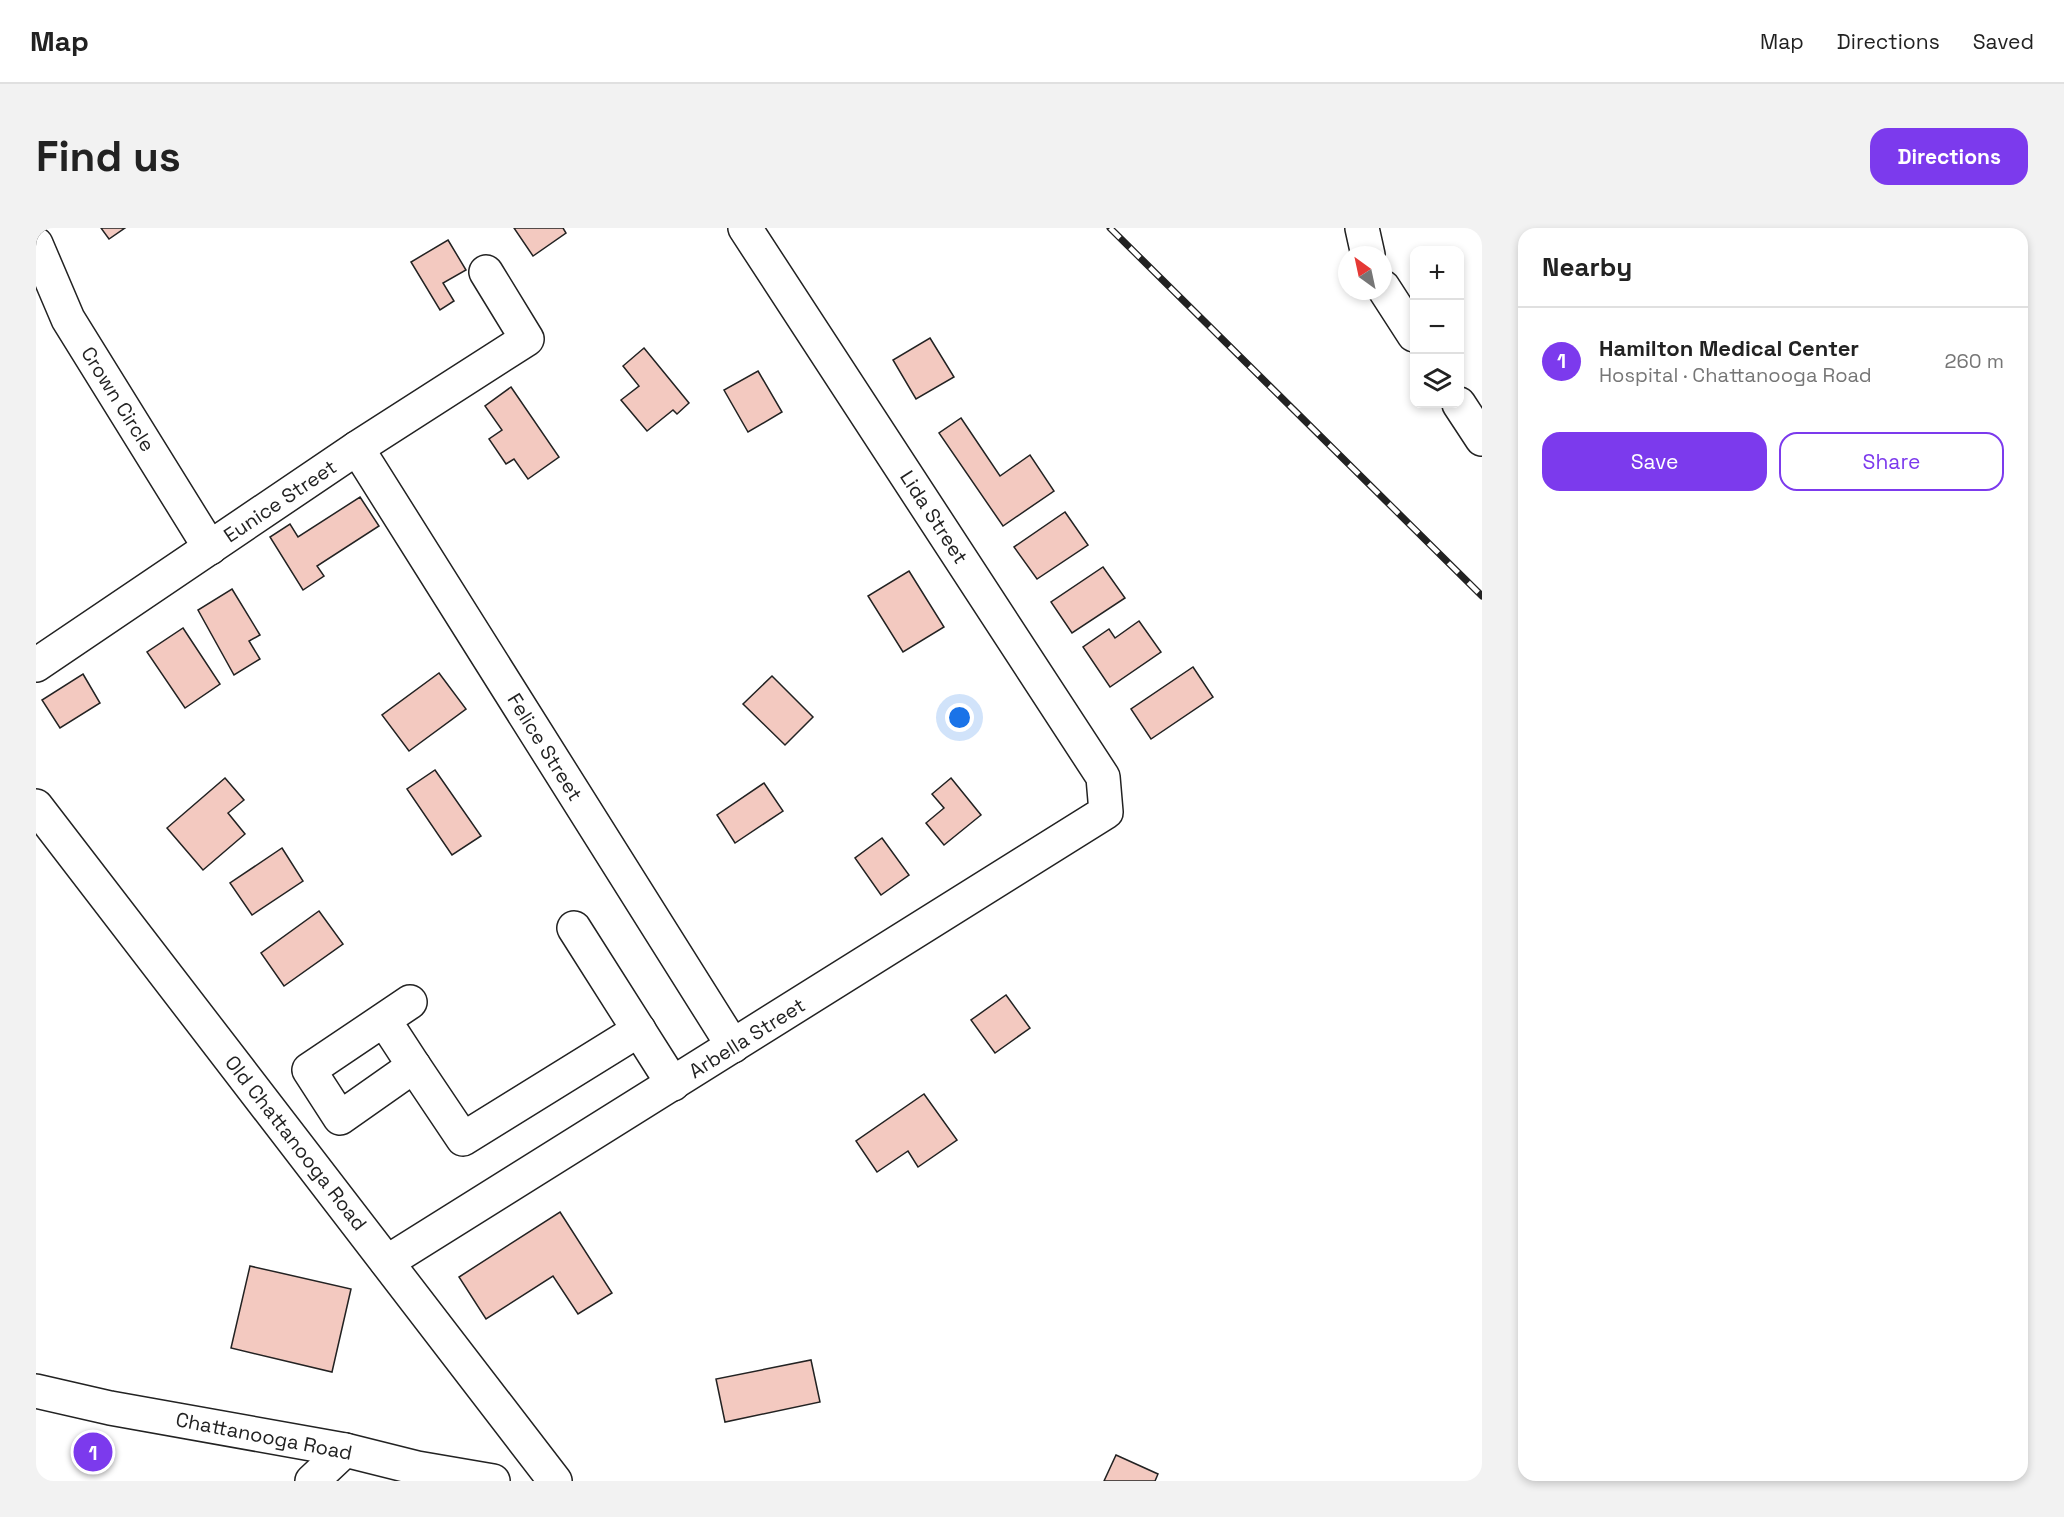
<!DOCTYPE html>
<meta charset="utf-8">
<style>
body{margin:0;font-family:"Space Grotesk",sans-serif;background:#f2f2f2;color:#222}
.controls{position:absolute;right:18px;top:18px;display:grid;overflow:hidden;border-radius:12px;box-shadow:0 3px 9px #0003}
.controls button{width:54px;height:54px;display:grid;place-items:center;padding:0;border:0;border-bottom:2px solid #e0e0e0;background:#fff;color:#222;font:30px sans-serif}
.compass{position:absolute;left:1302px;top:18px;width:54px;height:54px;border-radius:50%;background:#fff;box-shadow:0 3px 9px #0003;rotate:327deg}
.you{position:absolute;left:924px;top:490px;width:21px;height:21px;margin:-15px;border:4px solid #fff;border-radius:50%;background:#1a73e8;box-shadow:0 0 0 9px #1a73e833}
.badge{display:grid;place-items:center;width:39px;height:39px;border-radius:50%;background:#7c3aed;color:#fff;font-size:20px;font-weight:700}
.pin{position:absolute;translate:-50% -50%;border:3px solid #fff;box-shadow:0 2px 6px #0006}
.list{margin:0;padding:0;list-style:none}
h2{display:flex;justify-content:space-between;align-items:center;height:78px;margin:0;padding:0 24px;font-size:26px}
h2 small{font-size:20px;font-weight:400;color:#767676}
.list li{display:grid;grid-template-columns:39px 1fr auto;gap:18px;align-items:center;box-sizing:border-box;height:108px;padding:0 24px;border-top:2px solid #e0e0e0}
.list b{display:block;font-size:22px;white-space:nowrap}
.list p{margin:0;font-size:20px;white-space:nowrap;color:#767676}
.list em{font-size:20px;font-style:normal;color:#767676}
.actions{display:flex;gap:12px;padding:18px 24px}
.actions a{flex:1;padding:14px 0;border:2px solid #7c3aed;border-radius:18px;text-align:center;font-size:21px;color:#7c3aed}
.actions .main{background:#7c3aed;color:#fff}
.icon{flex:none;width:33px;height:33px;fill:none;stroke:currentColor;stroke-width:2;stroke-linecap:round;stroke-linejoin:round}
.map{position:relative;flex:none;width:1446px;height:1253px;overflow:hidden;border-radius:18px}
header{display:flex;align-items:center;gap:36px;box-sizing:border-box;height:84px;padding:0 30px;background:#fff;border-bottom:2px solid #e0e0e0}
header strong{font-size:28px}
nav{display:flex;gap:33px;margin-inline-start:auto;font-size:21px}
.intro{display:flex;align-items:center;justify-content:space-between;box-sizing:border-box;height:144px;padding:0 36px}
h1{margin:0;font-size:42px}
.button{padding:15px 27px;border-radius:18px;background:#7c3aed;color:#fff;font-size:21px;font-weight:700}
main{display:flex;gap:36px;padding:0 36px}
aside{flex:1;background:#fff;border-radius:18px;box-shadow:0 3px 9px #0003}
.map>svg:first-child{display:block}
</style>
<header>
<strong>Map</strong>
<nav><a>Map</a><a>Directions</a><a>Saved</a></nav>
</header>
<div class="intro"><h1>Find us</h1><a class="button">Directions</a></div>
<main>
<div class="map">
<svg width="1446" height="1253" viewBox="0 0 1446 1253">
<rect width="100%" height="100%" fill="#fff"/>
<!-- building -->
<g fill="#f3c9c0" stroke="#222" stroke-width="1.5">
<polygon points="65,0 89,0 73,11"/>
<polygon points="478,0 527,0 530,5 497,28"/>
<polygon points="412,12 430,42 407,55 418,73 404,82 375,34"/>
<polygon points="894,110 918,149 880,171 857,132"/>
<polygon points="608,120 653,175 641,186 637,182 611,203 585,172 603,158 587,138"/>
<polygon points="722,143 746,184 712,204 688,162"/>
<polygon points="475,159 523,229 492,251 478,231 470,236 453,211 466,202 449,178"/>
<polygon points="925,190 964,248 994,227 1018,263 967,298 903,205"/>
<polygon points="324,269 343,298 281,338 288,348 267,362 234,309 254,296 262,309"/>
<polygon points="1029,284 1052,317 1001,351 978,319"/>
<polygon points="1067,339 1089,370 1036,405 1015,374"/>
<polygon points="873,343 908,399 867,424 832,368"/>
<polygon points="196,361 224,407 213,413 224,431 198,447 162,382"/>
<polygon points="1103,393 1125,424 1074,459 1047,419 1073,401 1079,410"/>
<polygon points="147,400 184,456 149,480 111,424"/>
<polygon points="1157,439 1177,469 1115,511 1095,481"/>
<polygon points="403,445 430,481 373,523 346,487"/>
<polygon points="47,446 64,475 24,500 6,472"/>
<polygon points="736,448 777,489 749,517 707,476"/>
<polygon points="399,542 445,608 416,627 371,561"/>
<polygon points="189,550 208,572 192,585 209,606 167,642 131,600"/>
<polygon points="915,550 945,587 908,617 890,595 908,580 896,566"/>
<polygon points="728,555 747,583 699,615 681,587"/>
<polygon points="846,610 873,647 845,667 819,630"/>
<polygon points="246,620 267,653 216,687 194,655"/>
<polygon points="283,683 307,716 248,758 225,725"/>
<polygon points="970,767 994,800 959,825 935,792"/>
<polygon points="888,866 921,912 882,939 872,923 841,944 820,913"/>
<polygon points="524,984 576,1065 542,1086 517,1048 450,1091 423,1049"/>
<polygon points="214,1038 315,1061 296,1144 195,1120"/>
<polygon points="775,1132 784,1174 689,1194 680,1151"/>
<polygon points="1080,1227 1122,1246 1119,1253 1068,1253"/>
</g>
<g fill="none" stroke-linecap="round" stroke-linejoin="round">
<defs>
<g id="minor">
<polyline points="1326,0 1332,27"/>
<polyline points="0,16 32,91 174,320"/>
<polyline points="1347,59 1378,107"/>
<polyline points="1423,176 1446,211"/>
<polyline points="321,220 697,818"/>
<polyline points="0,437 321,220 491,111 450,44"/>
<polyline points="0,578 519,1253"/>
<polyline points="538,700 637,856"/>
<polyline points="348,792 378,838 304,890 273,842 374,774"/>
<polyline points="378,838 427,911 603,802"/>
<polyline points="351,1034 1070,584 1067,549 709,0"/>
<polyline points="276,1253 309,1222"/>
</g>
<polyline id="major" points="0,1163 74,1180 309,1222 381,1240 457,1253"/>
</defs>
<!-- minor casing -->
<use href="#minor" stroke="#222" stroke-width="36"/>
<!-- major casing -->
<use href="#major" stroke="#222" stroke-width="36"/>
<!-- minor -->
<use href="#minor" stroke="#fff" stroke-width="33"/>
<!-- major -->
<use href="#major" stroke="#fff" stroke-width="33"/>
<defs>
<polyline id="rail" points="1074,0 1446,368"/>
</defs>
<!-- rail casing -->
<use href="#rail" stroke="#222" stroke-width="7"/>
<!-- rail -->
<use href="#rail" stroke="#fff" stroke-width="4.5" stroke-dasharray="14" stroke-linecap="butt"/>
</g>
<g text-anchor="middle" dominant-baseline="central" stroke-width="4.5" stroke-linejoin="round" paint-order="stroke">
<!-- street labels -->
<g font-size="20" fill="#222" stroke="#fff">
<text transform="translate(82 171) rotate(58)">Crown Circle</text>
<text transform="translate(244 273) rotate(-34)">Eunice Street</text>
<text transform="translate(898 289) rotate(57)">Lida Street</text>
<text transform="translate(509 519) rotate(58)">Felice Street</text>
<text transform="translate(711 810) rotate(-32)">Arbella Street</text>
<text transform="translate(260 915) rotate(52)">Old Chattanooga Road</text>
<text transform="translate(228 1208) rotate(11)">Chattanooga Road</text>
</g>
</g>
</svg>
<div class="controls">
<button>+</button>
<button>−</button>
<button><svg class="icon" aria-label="layers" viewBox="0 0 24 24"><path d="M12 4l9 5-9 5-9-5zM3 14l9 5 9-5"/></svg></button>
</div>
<svg class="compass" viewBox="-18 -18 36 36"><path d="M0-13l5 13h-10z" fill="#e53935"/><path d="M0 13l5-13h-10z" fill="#767676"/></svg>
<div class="you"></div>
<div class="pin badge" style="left:57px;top:1224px">1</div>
</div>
<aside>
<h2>Nearby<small></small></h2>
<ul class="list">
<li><span class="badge">1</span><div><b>Hamilton Medical Center</b><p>Hospital · Chattanooga Road</p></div><em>260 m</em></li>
</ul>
<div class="actions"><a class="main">Save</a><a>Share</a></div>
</aside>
</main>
